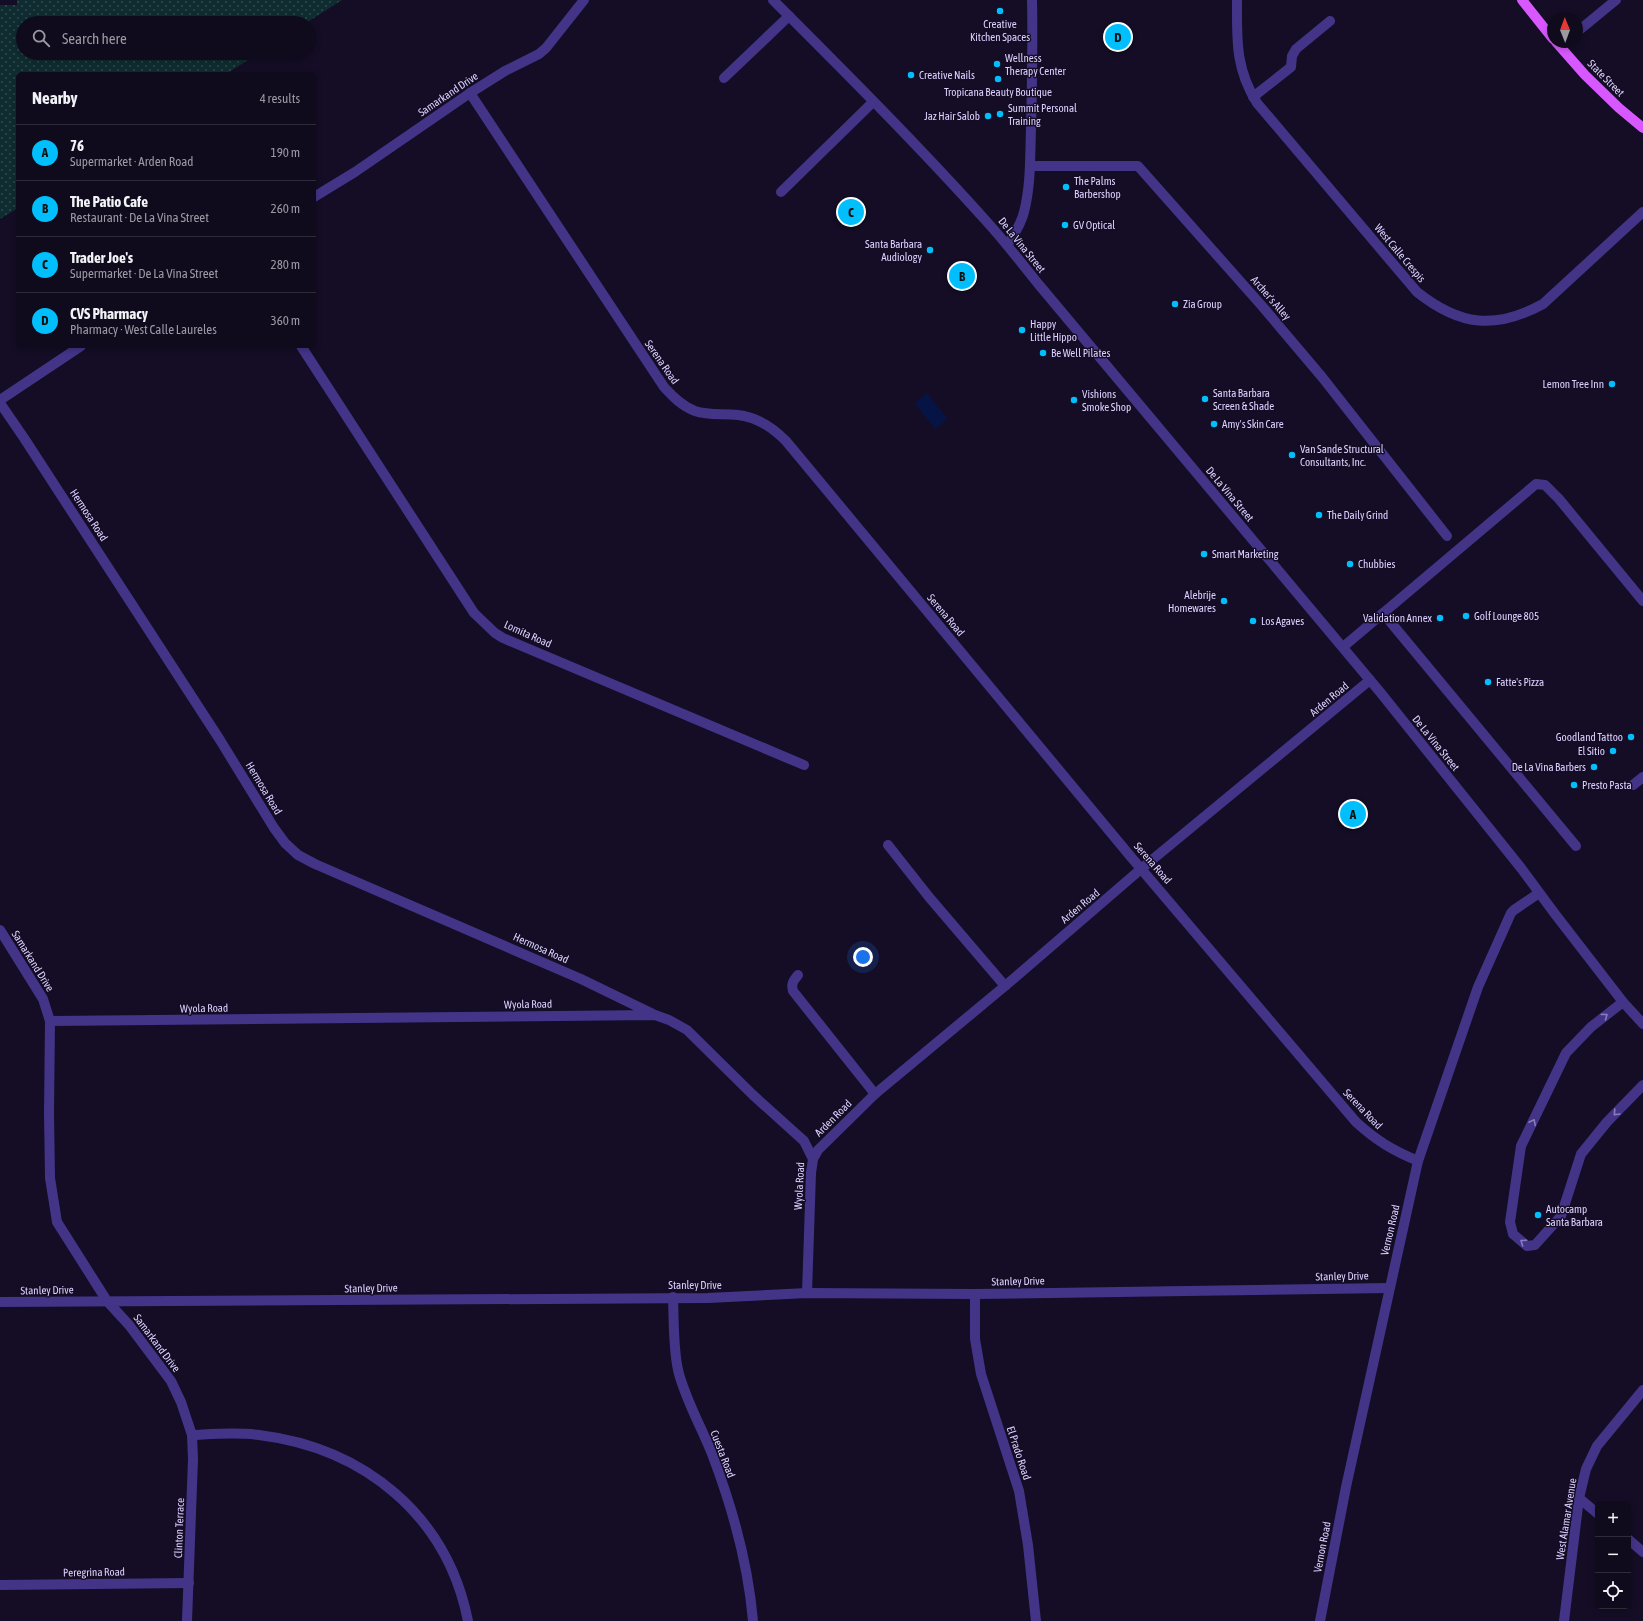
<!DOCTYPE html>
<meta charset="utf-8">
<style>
body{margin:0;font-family:"Asap Condensed",sans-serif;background:#1d1829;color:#f1f3f6}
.controls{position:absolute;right:12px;bottom:12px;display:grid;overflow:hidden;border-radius:6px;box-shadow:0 2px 6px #0003}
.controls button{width:36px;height:36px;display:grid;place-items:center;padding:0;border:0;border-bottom:1px solid #2f2b3b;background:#0f0a1c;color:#f1f3f6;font:20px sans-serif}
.compass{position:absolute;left:1547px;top:12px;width:36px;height:36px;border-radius:50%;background:#0f0a1c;box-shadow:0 2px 6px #0003;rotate:359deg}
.you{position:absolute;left:863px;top:957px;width:14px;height:14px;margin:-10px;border:3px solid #fff;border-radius:50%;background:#1a73e8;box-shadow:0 0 0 6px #1a73e833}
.badge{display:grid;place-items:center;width:26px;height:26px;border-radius:50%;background:#00bffc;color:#111;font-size:13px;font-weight:700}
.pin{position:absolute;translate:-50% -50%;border:2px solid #fff;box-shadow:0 1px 4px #0006}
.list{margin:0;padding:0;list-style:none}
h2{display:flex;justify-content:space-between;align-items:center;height:52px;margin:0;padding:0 16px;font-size:17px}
h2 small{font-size:13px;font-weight:400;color:#9b9aa3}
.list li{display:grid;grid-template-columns:26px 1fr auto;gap:12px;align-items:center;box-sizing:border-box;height:56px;padding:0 16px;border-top:1px solid #2f2b3b}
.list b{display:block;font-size:15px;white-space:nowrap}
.list p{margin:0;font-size:13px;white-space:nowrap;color:#9b9aa3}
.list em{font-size:13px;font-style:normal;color:#9b9aa3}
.icon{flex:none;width:22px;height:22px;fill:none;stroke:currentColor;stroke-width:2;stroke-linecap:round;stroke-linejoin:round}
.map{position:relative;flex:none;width:1643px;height:1621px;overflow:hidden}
.search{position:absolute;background:#0f0a1c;box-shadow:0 2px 6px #0003;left:16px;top:16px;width:300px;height:44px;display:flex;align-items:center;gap:10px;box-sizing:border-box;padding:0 14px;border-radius:22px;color:#9b9aa3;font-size:15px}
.panel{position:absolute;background:#0f0a1c;box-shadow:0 2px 6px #0003;left:16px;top:72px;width:300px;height:276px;border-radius:6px}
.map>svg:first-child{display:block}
</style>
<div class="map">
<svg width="1643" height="1621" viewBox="0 0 1643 1621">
<defs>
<pattern id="park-dots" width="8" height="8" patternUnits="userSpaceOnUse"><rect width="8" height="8" fill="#0f2c30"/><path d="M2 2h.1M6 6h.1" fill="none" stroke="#324a4f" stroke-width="1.8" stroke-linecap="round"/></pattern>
</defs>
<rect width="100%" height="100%" fill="#140d25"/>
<!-- park -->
<polygon fill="url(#park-dots)" points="17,0 342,0 306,23 23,23 23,53 259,53 226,74 18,74 18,208 0,219 0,5 17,5"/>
<!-- water -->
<polygon fill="#061445" points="927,393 947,419 935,429 915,403"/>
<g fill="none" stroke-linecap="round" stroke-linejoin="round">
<!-- minor -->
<g stroke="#433488" stroke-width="10">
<path d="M773,0C846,73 919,146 988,223C1006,243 1023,265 1040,286L1380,692L1521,868L1555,914L1623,1002L1643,1024"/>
<path d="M1237,0C1237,39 1235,68 1257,103L1417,292C1460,326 1495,330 1543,304L1643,212"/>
<polyline points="1577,32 1616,0"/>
<polyline points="724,78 789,16"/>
<path d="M470,93L664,387C673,397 682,406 695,411C709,416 724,413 738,415C757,417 773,428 786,441L1131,857L1356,1122C1377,1141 1392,1150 1418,1161"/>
<polyline points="1253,97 1291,67 1292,56 1296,49 1330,21"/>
<polyline points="1030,166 1138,166 1262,306 1322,377 1447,536"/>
<polyline points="781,192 873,102"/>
<polyline points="314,197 355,172 470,93 505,71 539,54 546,48 584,0"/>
<path d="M1007,245C1014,235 1021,224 1024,212C1031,185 1030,156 1031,128C1032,85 1033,43 1032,0"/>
<polyline points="301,346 474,613 495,633 503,638 804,765"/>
<polyline points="0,400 81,346"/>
<polyline points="0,403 24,438 220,740 274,828 285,843 298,855 315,864 581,979 653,1014"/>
<polyline points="1383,613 1576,846"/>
<polyline points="1343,647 1536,484 1545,485 1559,499 1643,601"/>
<polyline points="1633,785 1643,777"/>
<polyline points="888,845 929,897 1005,986"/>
<polyline points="0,930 43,999 50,1021 49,1113 50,1178 57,1222 107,1301 129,1325 171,1381 181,1402 192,1435 193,1459 187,1621"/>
<path d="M798,975C793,981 791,984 793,991L875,1094"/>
<polyline points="1623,1002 1591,1027 1566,1053 1521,1146 1510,1222 1513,1234 1527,1246 1535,1245 1561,1216 1581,1154 1607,1122 1643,1085"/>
<polyline points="50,1021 655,1015 669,1020 687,1030 753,1095 804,1141 813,1159 811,1173 807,1293"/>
<polyline points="813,1159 818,1150 875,1094 1005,986 1141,869 1370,680"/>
<polyline points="975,1294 975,1339 981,1374 1019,1491 1028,1545 1036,1621"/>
<path d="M673,1297C674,1321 673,1346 678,1370C685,1399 701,1426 712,1454C733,1509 748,1562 753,1621"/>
<polyline points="0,1302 708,1298 807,1293 975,1294 1389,1288"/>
<path d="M192,1435C214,1434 236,1432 259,1435C364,1448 447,1515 468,1621"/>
<polyline points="1579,1498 1598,1514"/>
<polyline points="1628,1539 1643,1552"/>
<polyline points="0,1585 189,1583"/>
<polyline points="1320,1621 1346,1487 1418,1161 1478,987 1511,913 1514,910 1539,893"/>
<polyline points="1564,1621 1579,1498 1586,1469 1597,1446 1643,1390"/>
</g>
<!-- major -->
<g stroke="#d858ff" stroke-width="10">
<polyline points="1522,0 1553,39"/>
<polyline points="1556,42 1585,75 1619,108 1643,128"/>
</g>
</g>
<!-- one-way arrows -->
<defs><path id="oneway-chevron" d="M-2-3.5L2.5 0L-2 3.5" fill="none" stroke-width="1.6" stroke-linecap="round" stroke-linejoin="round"/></defs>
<g stroke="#887bbe">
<use href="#oneway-chevron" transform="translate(1605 1016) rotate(-37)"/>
<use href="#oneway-chevron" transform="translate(1616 1113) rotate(133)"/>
<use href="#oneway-chevron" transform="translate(1533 1122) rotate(-63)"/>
<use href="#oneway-chevron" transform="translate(1523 1242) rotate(-146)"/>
</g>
<!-- markers -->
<g fill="#00bffc" stroke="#140d25" stroke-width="1.5">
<circle cx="1000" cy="11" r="4"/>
<circle cx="997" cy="64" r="4"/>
<circle cx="911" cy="75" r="4"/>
<circle cx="998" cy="79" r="4"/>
<circle cx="1000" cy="114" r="4"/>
<circle cx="988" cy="116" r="4"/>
<circle cx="1066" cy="187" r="4"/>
<circle cx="1065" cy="225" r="4"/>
<circle cx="930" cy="250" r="4"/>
<circle cx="1175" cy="304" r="4"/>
<circle cx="1022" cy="330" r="4"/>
<circle cx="1043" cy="353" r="4"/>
<circle cx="1612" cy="384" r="4"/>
<circle cx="1205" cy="399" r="4"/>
<circle cx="1074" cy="400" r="4"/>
<circle cx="1214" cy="424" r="4"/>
<circle cx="1292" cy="455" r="4"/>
<circle cx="1319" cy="515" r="4"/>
<circle cx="1204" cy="554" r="4"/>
<circle cx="1350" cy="564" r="4"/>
<circle cx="1224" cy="601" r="4"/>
<circle cx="1466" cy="616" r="4"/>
<circle cx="1440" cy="618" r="4"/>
<circle cx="1253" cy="621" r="4"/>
<circle cx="1488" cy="682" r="4"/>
<circle cx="1631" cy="737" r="4"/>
<circle cx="1613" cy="751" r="4"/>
<circle cx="1594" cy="767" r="4"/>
<circle cx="1574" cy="785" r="4"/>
<circle cx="1538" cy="1215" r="4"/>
</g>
<g text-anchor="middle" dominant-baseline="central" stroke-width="3" stroke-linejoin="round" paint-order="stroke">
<!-- poi labels -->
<g font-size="11" fill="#ddd1ff" stroke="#140d25" text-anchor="start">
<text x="1000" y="24" text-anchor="middle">Creative<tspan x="1000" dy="13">Kitchen Spaces</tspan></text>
<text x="1005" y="58">Wellness<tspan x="1005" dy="13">Therapy Center</tspan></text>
<text x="919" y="75">Creative Nails</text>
<text x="998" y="92" text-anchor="middle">Tropicana Beauty Boutique</text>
<text x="1008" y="108">Summit Personal<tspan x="1008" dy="13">Training</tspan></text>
<text x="980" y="116" text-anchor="end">Jaz Hair Salob</text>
<text x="1074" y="181">The Palms<tspan x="1074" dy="13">Barbershop</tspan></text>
<text x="1073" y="225">GV Optical</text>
<text x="922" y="244" text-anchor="end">Santa Barbara<tspan x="922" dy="13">Audiology</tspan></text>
<text x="1183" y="304">Zia Group</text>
<text x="1030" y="324">Happy<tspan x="1030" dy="13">Little Hippo</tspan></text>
<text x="1051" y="353">Be Well Pilates</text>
<text x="1604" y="384" text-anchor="end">Lemon Tree Inn</text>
<text x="1213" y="393">Santa Barbara<tspan x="1213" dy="13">Screen &amp; Shade</tspan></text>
<text x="1082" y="394">Vishions<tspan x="1082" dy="13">Smoke Shop</tspan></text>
<text x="1222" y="424">Amy's Skin Care</text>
<text x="1300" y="449">Van Sande Structural<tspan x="1300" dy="13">Consultants, Inc.</tspan></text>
<text x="1327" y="515">The Daily Grind</text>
<text x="1212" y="554">Smart Marketing</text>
<text x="1358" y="564">Chubbies</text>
<text x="1216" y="595" text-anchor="end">Alebrije<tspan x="1216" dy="13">Homewares</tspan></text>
<text x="1474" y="616">Golf Lounge 805</text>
<text x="1432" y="618" text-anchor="end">Validation Annex</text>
<text x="1261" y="621">Los Agaves</text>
<text x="1496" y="682">Fatte's Pizza</text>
<text x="1623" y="737" text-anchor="end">Goodland Tattoo</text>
<text x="1605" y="751" text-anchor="end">El Sitio</text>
<text x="1586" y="767" text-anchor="end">De La Vina Barbers</text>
<text x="1582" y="785">Presto Pasta</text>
<text x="1546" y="1209">Autocamp<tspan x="1546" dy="13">Santa Barbara</tspan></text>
</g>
<!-- street labels -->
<g font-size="11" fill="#ddd1ff" stroke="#140d25">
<text transform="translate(1606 78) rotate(45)">State Street</text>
<text transform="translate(448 94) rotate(-34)">Samarkand Drive</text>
<text transform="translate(1022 245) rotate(51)">De La Vina Street</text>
<text transform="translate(1400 253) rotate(50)">West Calle Crespis</text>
<text transform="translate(1271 298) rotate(49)">Archer's Alley</text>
<text transform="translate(662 362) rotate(55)">Serena Road</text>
<text transform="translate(1230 494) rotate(50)">De La Vina Street</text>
<text transform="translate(89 515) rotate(57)">Hermosa Road</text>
<text transform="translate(946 615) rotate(50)">Serena Road</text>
<text transform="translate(528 634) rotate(24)">Lomita Road</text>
<text transform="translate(1329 699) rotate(-40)">Arden Road</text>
<text transform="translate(1436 743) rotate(51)">De La Vina Street</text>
<text transform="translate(264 788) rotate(59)">Hermosa Road</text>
<text transform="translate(1153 863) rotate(49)">Serena Road</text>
<text transform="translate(1080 906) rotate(-40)">Arden Road</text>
<text transform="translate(541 948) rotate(24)">Hermosa Road</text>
<text transform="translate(33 961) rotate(58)">Samarkand Drive</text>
<text transform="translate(528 1004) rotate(-1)">Wyola Road</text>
<text transform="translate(204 1008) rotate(-1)">Wyola Road</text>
<text transform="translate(1363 1109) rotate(46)">Serena Road</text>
<text transform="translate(833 1118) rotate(-45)">Arden Road</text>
<text transform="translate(799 1186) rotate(-87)">Wyola Road</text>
<text transform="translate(1390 1230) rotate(-77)">Vernon Road</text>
<text transform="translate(1342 1276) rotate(-1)">Stanley Drive</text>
<text transform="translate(1018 1281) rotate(-1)">Stanley Drive</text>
<text x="695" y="1285">Stanley Drive</text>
<text transform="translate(371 1288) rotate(-1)">Stanley Drive</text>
<text transform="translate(47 1290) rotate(-1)">Stanley Drive</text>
<text transform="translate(157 1343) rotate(53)">Samarkand Drive</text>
<text transform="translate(1019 1453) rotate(72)">El Prado Road</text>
<text transform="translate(723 1454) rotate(69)">Cuesta Road</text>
<text transform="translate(1566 1519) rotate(-81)">West Alamar Avenue</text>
<text transform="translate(179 1528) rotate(-88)">Clinton Terrace</text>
<text transform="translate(1322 1547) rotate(-79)">Vernon Road</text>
<text transform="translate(94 1572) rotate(-1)">Peregrina Road</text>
</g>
</g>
</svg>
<div class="controls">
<button>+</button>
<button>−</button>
<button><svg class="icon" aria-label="locate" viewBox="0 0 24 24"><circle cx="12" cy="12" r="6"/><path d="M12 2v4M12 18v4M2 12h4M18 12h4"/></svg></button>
</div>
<svg class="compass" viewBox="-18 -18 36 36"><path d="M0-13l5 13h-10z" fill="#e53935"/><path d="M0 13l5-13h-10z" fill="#9b9aa3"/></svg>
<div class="you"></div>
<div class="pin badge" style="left:1353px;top:814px">A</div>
<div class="pin badge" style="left:962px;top:276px">B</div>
<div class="pin badge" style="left:851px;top:212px">C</div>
<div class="pin badge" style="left:1118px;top:37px">D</div>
<div class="search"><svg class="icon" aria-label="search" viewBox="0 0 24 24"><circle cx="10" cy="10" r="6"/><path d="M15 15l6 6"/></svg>Search here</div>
<section class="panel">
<h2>Nearby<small>4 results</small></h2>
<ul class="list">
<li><span class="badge">A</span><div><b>76</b><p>Supermarket · Arden Road</p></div><em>190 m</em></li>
<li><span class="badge">B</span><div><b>The Patio Cafe</b><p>Restaurant · De La Vina Street</p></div><em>260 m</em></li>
<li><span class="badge">C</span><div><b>Trader Joe's</b><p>Supermarket · De La Vina Street</p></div><em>280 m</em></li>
<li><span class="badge">D</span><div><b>CVS Pharmacy</b><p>Pharmacy · West Calle Laureles</p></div><em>360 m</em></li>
</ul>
</section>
</div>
